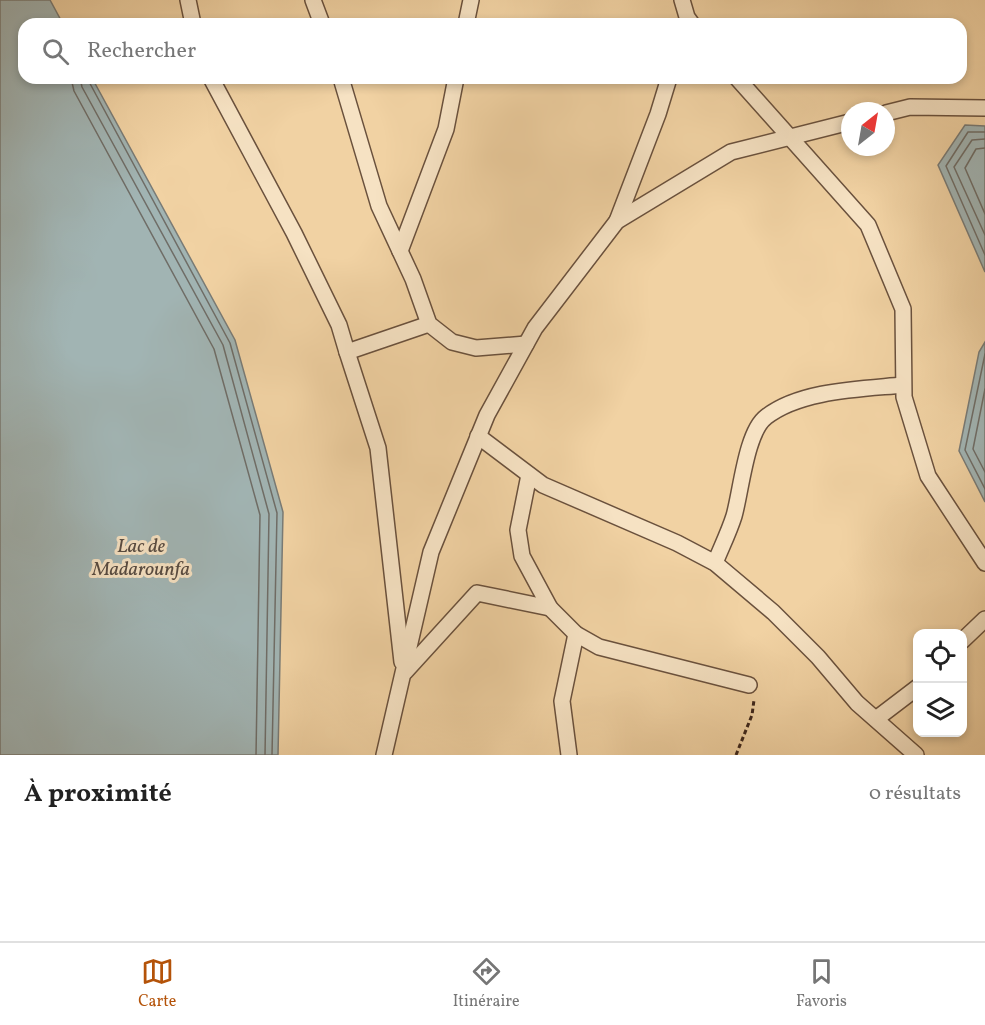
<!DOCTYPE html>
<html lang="fr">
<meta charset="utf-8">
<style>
body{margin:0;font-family:Vollkorn,serif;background:#f6f6f6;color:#222}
.controls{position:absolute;right:18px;bottom:18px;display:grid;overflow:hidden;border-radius:12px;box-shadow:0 3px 9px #0003}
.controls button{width:54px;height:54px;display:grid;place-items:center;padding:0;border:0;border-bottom:2px solid #e0e0e0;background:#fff;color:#222;font:30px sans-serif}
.compass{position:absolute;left:841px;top:102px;width:54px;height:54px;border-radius:50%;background:#fff;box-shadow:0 3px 9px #0003;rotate:31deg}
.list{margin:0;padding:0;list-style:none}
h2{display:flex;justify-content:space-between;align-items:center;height:78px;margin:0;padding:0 24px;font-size:26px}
h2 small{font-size:20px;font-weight:400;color:#767676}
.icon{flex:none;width:33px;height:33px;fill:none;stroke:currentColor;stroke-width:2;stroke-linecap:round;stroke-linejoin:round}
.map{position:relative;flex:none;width:985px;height:755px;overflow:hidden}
.search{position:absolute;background:#fff;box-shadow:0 3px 9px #0003;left:18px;right:18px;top:18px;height:66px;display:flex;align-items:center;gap:15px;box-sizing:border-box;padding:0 21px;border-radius:18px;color:#767676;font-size:22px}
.sheet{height:186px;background:#fff}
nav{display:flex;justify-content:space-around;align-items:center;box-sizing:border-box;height:84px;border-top:2px solid #e0e0e0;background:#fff;font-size:16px;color:#767676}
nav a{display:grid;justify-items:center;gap:3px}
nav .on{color:#b45309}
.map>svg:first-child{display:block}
</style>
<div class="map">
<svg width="985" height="755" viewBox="0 0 985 755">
<rect width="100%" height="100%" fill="#f1d2a3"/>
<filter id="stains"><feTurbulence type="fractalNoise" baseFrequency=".00333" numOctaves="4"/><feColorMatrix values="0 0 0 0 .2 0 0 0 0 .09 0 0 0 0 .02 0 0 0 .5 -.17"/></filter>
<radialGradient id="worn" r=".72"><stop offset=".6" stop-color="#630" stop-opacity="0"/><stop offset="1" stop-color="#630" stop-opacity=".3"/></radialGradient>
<!-- water -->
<g fill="#a1b4b3" stroke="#797b76" stroke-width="1.5">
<polygon points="0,0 50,0 63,24 24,24 24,78 92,78 235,340 283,512 278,755 0,755"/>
<polygon points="965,125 985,126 985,272 938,165"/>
<polygon points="985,342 985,502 959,451 979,352"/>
</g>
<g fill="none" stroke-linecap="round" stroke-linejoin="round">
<!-- shore -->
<g stroke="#6f6d67" stroke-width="1.5">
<polyline points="71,78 74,91 214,349 260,515 256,755"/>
<polyline points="80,78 82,87 223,345 269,514 265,755"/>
<polyline points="87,78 230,343 277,513 272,755"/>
<polyline points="985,132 968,132 946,166 985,255"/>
<polyline points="985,139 972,140 954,167 985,235"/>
<polyline points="985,148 976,149 965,168 985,214"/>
<polyline points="985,354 965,450 985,489"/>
<polyline points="985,389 973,449 985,472"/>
</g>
<defs>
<g id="street">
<polyline points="188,0 193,24"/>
<polyline points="313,0 322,24"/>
<polyline points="682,0 687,17 692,24"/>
<polyline points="466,24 471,0"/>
<polyline points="211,78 294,233 339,325 347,352 378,448 402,662"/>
<polyline points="341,78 379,206 413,279 429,324 452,342 476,348 526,344"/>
<polyline points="737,78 868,225 903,309 904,397 928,476 985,563"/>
<polyline points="886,113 910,107 985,108"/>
<polyline points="617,221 658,114 669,78"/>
<polyline points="400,251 446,129 456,78"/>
<polyline points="347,352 429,324"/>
<polyline points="478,436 543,485 677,543 715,563 773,612 818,657 857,703 916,755"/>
<polyline points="529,475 518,530 522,556 550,608 576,634 599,647 749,685"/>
<path d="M715,563C721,548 729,532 734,516C741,492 746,432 766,417C800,390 862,389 903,385"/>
<polyline points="962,641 985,619"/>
<polyline points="405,672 477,593 550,608"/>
<polyline points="876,719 918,687"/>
<polyline points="384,755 431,552 487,415 535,328 617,221 731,152 850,122"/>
<polyline points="569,755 562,701 576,634"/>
</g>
</defs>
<!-- street casing -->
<use href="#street" stroke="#6a513d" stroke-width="18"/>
<!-- path -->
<polyline stroke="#3d261b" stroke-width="3" stroke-dasharray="4.5 3" stroke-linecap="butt" points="736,755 752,715 754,700"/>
<!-- street -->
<use href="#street" stroke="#f6e2c3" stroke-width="15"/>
</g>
<g text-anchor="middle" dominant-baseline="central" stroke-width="6" stroke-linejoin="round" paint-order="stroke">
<!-- water labels -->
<g font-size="20" font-style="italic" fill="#564a41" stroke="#f6e2c3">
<text x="141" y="547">Lac de<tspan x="141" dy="23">Madarounfa</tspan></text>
</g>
</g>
<rect width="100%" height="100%" filter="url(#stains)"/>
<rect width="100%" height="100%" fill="url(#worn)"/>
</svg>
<div class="controls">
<button><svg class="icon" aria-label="locate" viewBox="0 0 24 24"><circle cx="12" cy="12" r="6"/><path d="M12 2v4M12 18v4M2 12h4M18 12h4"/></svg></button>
<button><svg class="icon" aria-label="layers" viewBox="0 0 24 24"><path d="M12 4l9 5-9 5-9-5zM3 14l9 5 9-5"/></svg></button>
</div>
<svg class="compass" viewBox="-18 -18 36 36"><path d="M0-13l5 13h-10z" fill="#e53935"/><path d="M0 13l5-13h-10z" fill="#767676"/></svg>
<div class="search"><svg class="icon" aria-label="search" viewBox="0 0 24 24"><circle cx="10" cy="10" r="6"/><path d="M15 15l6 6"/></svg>Rechercher</div>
</div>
<section class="sheet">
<h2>À proximité<small>0 résultats</small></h2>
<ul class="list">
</ul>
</section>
<nav>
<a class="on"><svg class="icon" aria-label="map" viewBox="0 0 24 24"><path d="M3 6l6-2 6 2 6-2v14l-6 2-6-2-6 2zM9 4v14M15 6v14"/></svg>Carte</a>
<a><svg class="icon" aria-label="directions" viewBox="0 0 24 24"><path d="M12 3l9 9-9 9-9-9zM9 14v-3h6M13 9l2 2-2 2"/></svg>Itinéraire</a>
<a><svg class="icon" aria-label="saved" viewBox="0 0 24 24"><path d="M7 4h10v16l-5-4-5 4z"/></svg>Favoris</a>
</nav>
